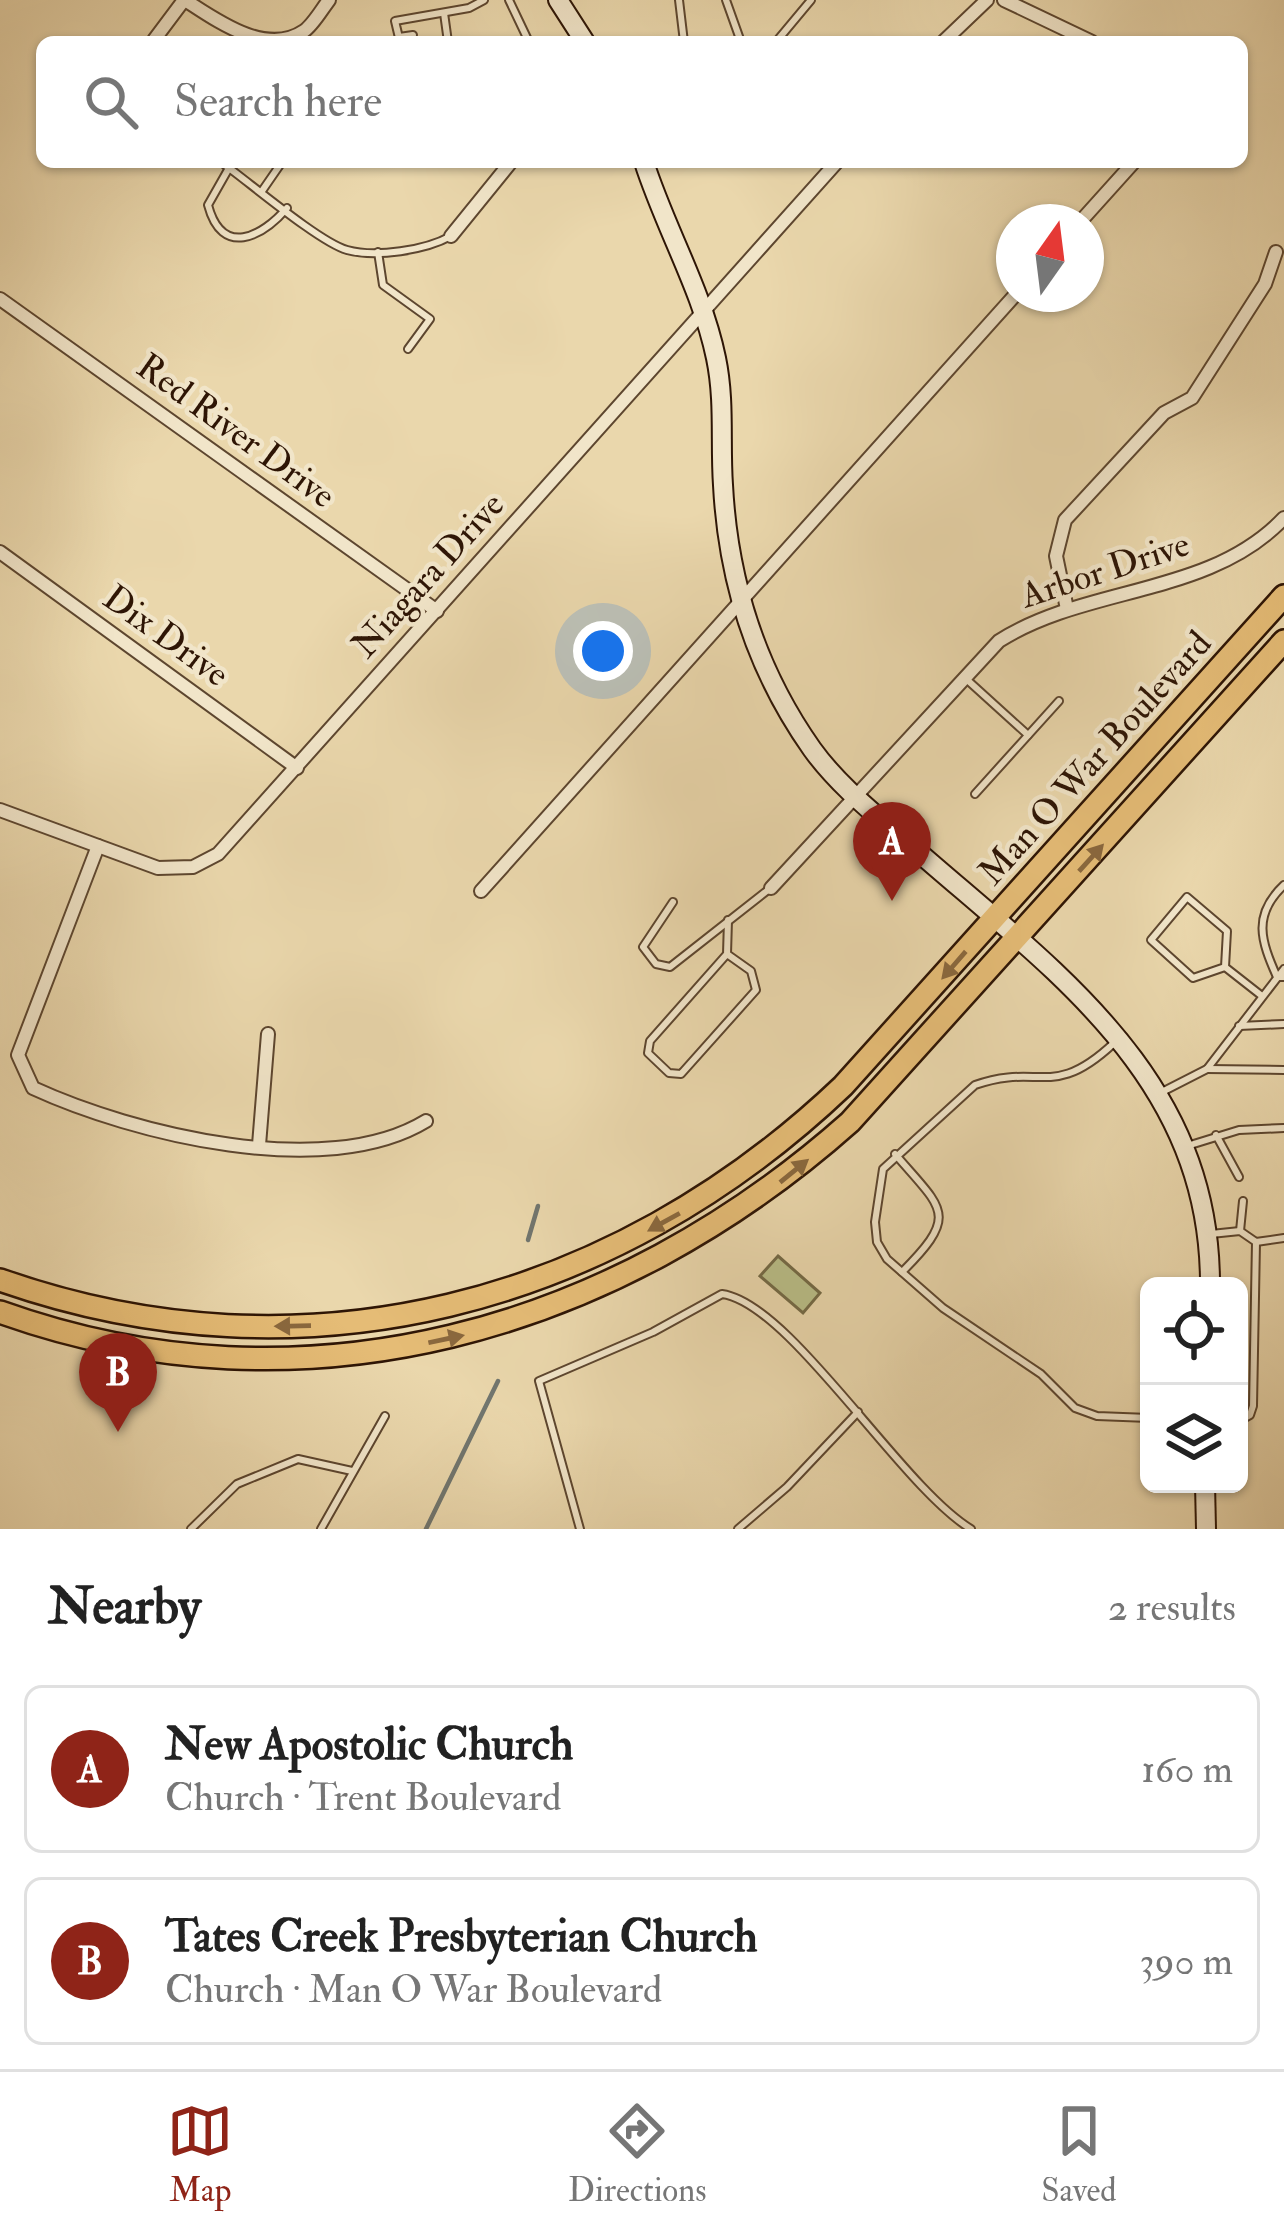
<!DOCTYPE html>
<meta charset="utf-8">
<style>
body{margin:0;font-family:"IM FELL Double Pica",serif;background:#f6f6f6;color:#222}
.controls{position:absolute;right:36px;bottom:36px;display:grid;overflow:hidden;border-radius:18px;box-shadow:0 3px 9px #0004}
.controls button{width:108px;height:108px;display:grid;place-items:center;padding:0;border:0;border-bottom:3px solid #e0e0e0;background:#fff;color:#222;font:60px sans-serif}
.compass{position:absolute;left:996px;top:204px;width:108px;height:108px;border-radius:50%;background:#fff;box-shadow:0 3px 9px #0004;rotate:14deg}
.you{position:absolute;left:603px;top:651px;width:42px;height:42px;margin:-30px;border:9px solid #fff;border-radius:50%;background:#1a73e8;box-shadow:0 0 0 18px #1a73e833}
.badge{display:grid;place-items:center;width:78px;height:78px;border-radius:50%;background:#8f2418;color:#fff;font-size:39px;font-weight:700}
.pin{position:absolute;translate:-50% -99px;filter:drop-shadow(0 3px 6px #0008)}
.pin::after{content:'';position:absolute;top:63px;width:42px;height:36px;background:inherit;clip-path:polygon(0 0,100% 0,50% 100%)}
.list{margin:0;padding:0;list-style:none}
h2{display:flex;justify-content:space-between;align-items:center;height:156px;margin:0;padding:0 48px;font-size:51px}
h2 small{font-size:39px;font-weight:400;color:#767676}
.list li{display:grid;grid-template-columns:78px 1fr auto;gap:36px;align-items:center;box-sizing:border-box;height:168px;margin:0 24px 24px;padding:0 24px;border:3px solid #e0e0e0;border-radius:18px}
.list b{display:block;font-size:45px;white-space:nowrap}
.list p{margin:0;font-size:39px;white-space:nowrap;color:#767676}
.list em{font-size:39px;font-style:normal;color:#767676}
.icon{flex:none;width:66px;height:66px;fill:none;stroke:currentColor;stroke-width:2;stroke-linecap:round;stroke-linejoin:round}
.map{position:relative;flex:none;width:1284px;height:1529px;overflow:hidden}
.search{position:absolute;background:#fff;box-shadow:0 3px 9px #0004;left:36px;right:36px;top:36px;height:132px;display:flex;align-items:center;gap:30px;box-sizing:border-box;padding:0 42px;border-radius:18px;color:#767676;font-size:45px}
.sheet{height:540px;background:#fff}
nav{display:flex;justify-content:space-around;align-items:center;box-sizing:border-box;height:168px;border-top:3px solid #e0e0e0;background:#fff;font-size:33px;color:#767676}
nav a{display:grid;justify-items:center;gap:6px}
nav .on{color:#8f2418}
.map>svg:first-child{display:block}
</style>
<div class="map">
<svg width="1284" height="1529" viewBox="0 0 1284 1529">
<rect width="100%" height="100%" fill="#ead7ac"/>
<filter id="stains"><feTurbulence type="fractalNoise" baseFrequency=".00167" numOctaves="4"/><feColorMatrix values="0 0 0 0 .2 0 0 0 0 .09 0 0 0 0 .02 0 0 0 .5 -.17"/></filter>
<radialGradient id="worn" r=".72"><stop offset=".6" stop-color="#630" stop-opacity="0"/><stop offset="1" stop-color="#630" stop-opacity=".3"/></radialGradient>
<!-- green -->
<polygon fill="#b9be88" stroke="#746a46" stroke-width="3" points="778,1256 820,1293 803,1313 760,1276"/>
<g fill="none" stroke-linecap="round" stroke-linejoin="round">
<!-- stream -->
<g stroke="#71766f" stroke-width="4.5">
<polyline points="528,1240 538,1206"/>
<polyline points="426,1529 498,1381"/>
</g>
<defs>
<g id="lane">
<polyline points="509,0 529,42"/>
<polyline points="679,0 684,42"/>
<polyline points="726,0 741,42"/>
<polyline points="444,13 448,42"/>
<polyline points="399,37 413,35"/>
<polyline points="400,42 395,21 469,8 484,0"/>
<polyline points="776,42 811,0"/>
<path d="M221,162C249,182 319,242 347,250C376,258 426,250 451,236"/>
<path d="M229,168L208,205C222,258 262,237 287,208"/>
<polyline points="262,191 282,162"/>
<polyline points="378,252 383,285 430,319 408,349"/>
<polyline points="964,677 1028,735"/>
<polyline points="975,794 1059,701"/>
<path d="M1284,885C1252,915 1261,941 1277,977H1284"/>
<polyline points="673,902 643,947 656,964 670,967 768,890"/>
<polyline points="727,954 751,971 756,990 681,1074 669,1073 648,1053 650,1041 727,954 728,920"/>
<polyline points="1225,967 1193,978 1151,940 1187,897 1227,931 1225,967 1262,996"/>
<polyline points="1239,1026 1284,1024"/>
<path d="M1114,1043C1052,1101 1040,1062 975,1085L883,1169L875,1222L877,1242L887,1259L943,1308L1041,1374L1075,1408L1097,1416L1149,1418"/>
<polyline points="1207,1069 1284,1070"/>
<polyline points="1160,1093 1207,1069 1284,969"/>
<polyline points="1216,1135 1239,1177"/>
<polyline points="1187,1146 1239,1130 1284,1128"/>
<path d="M895,1154C943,1210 960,1214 902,1272"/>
<polyline points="1240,1231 1243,1201"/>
<polyline points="1211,1234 1240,1231 1256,1242 1253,1406 1250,1415 1239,1421"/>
<polyline points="1256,1242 1284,1238"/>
<polyline points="191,1529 237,1484 298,1459 352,1471"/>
<polyline points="321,1529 385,1416"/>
<path d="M580,1529L539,1381L653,1332L722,1294C790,1303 901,1487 971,1529"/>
<polyline points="738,1529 787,1487 858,1412"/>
</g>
<g id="street">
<path d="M185,0C216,20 266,57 304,31C313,25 322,9 329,0"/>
<polyline points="1004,0 1092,42"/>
<polyline points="154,40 184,0"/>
<polyline points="943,42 987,0"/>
<polyline points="1080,222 1134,162"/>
<polyline points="451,236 511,162"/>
<polyline points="0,299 437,611"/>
<polyline points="0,552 297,768"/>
<polyline points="1067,609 1056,556 1065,520 1164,413 1192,398 1265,284 1276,252"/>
<polyline points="0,810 158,868 193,867 218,854 837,162"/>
<path d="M98,846L18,1055L33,1088C133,1134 326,1182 426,1121"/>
<path d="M771,888L999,641C1087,585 1209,597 1284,518"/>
<polyline points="481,891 1016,294"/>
<polyline points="259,1145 268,1034"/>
</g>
<g id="secondary">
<polyline points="558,0 585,42"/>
<path d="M644,162C665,228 702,290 716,358C725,401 720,442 723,485C728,581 757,671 812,749C840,788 881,819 917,851C1058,974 1211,1080 1210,1286"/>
<polyline points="1205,1484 1206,1529"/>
</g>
<g id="primary">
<path d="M0,1280C304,1387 613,1305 843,1086L1284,596"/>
<path d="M0,1312C304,1421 615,1331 850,1122L1284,641"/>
</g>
</defs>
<!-- lane casing -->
<use href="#lane" stroke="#5d462f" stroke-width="10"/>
<!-- street casing -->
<use href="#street" stroke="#5d462f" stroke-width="16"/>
<!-- secondary casing -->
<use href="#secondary" stroke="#2e1505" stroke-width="22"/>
<!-- primary casing -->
<use href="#primary" stroke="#2e1505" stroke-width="26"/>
<!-- lane -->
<use href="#lane" stroke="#f1e5c9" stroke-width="6"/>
<!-- street -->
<use href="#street" stroke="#f1e5c9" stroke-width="12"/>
<!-- secondary -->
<use href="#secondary" stroke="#f1e5c9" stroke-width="18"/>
<!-- primary -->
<use href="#primary" stroke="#e5bc76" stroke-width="21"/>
</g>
<!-- one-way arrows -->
<defs><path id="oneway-solid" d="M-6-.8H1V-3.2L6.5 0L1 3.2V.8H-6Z" transform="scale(3)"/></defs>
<g fill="#8a683e">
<use href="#oneway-solid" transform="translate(1091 858) rotate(-48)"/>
<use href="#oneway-solid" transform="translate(954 965) rotate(131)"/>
<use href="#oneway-solid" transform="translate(794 1171) rotate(-39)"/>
<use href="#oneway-solid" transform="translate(664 1222) rotate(151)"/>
<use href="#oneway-solid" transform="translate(293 1326) rotate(179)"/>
<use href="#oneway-solid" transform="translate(446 1339) rotate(-12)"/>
</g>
<g text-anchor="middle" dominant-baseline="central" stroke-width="9" stroke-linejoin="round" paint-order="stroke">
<!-- street labels -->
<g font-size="36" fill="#2e1505" stroke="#f1e5c9">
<text transform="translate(236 431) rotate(36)">Red River Drive</text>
<text transform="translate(1105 570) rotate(-18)">Arbor Drive</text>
<text transform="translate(428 575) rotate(-48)">Niagara Drive</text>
<text transform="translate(166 636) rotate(36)">Dix Drive</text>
<text transform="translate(1095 758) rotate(-48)">Man O War Boulevard</text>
</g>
</g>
<rect width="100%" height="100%" filter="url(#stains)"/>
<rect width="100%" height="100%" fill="url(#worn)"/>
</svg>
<div class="controls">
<button><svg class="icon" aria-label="locate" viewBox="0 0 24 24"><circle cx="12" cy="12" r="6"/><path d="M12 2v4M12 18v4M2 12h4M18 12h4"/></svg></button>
<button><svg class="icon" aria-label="layers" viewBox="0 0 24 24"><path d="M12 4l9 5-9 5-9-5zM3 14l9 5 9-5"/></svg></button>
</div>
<svg class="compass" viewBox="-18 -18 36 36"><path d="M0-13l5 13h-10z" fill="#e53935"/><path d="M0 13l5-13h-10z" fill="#767676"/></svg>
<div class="you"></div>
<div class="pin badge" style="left:892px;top:901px">A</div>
<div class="pin badge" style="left:118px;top:1432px">B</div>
<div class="search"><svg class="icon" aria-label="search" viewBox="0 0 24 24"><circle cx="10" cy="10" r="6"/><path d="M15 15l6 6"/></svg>Search here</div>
</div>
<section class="sheet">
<h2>Nearby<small>2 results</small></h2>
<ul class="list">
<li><span class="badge">A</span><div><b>New Apostolic Church</b><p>Church · Trent Boulevard</p></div><em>160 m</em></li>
<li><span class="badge">B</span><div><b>Tates Creek Presbyterian Church</b><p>Church · Man O War Boulevard</p></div><em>390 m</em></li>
</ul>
</section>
<nav>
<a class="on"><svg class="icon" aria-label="map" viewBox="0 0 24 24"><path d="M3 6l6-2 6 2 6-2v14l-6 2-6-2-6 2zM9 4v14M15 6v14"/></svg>Map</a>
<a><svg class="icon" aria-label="directions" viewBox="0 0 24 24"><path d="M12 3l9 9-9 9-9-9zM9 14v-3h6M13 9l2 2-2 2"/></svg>Directions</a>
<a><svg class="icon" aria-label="saved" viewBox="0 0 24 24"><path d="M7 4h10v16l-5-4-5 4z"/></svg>Saved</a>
</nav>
